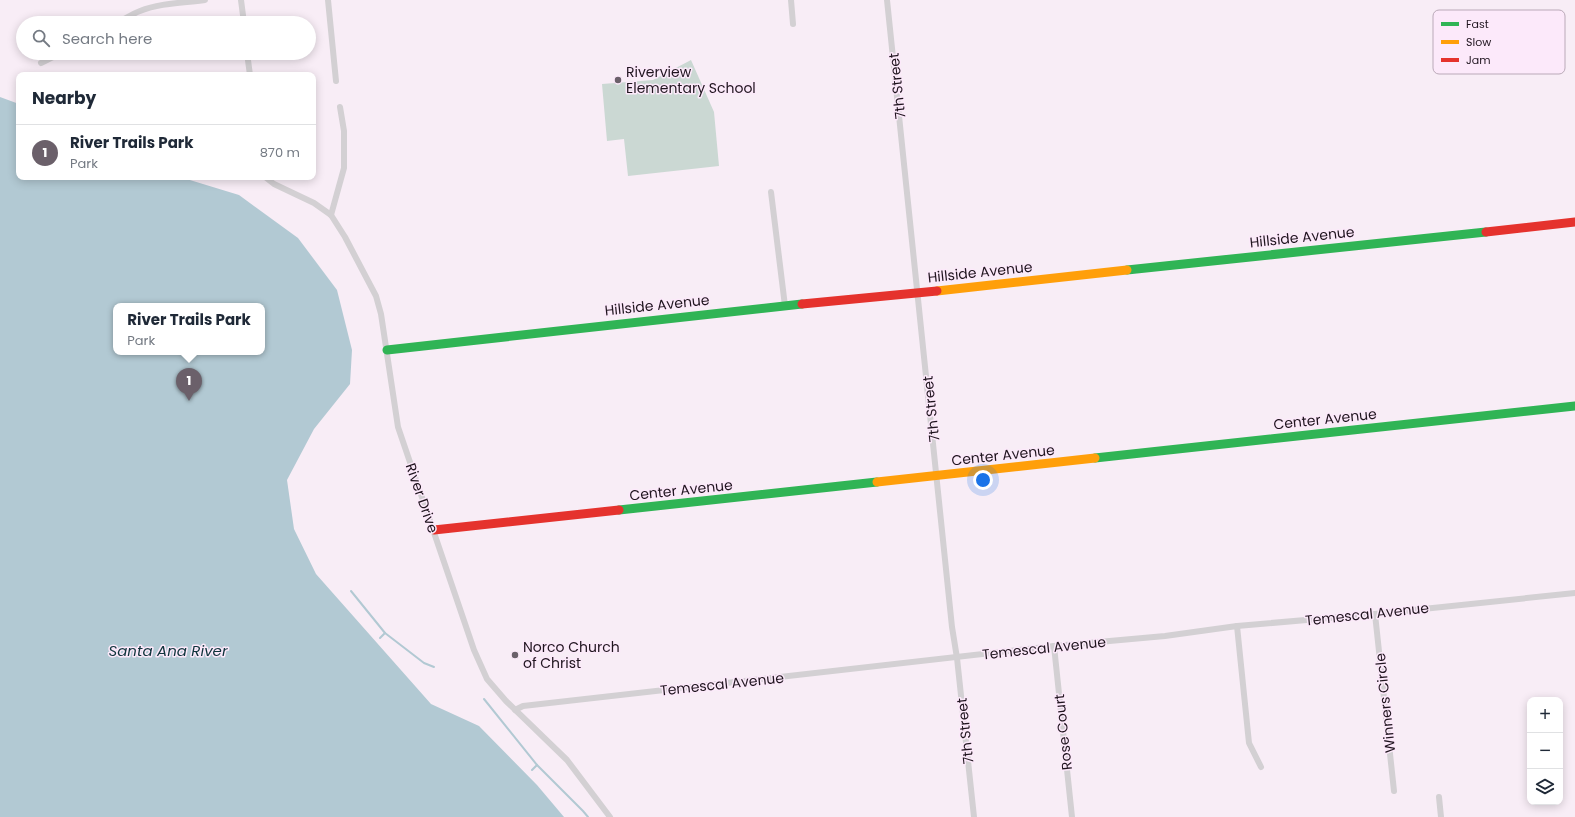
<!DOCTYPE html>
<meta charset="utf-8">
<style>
body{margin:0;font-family:Poppins,sans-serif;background:#f2f2f3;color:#1f2937}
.controls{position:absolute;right:12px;bottom:12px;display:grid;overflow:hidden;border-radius:8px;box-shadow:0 2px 10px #0003}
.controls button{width:36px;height:36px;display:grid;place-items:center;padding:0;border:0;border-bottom:1px solid #e0e1e3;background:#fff;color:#1f2937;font:20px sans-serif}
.you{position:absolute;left:983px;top:480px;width:14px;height:14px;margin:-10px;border:3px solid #fff;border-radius:50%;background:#1a73e8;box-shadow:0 0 0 6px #1a73e833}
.badge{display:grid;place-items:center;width:26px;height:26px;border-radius:50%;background:#6b606a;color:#fff;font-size:13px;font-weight:700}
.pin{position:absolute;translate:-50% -33px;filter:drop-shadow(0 1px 2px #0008)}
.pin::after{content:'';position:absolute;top:21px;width:14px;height:12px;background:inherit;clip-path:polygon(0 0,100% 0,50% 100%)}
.popup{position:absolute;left:113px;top:303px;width:152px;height:52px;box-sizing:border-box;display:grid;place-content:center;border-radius:8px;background:#fff;filter:drop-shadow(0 1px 3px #0005);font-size:13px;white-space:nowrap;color:#747a83}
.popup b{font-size:15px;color:#1f2937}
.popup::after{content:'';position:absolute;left:50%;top:100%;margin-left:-8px;border:8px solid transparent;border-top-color:#fff}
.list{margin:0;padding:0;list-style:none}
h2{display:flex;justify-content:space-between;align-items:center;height:52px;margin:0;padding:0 16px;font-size:17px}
h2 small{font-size:13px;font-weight:400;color:#747a83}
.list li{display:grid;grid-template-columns:26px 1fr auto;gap:12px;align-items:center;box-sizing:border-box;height:56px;padding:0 16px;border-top:1px solid #e0e1e3}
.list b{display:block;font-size:15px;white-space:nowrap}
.list p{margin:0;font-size:13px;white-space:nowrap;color:#747a83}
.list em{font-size:13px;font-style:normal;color:#747a83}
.icon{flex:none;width:22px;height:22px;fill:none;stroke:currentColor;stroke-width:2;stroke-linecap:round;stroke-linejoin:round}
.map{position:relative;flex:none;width:1575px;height:817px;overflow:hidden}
.search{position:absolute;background:#fff;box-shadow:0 2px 10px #0003;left:16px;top:16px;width:300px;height:44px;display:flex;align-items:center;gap:10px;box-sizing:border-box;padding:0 14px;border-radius:22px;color:#747a83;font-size:15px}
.panel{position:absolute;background:#fff;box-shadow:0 2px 10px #0003;left:16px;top:72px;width:300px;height:108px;border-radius:8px}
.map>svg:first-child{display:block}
</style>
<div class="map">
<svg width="1575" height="817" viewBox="0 0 1575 817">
<rect width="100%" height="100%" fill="#f8edf6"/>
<!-- green -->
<polygon fill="#cbd8d3" points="691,60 714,112 719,166 628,176 624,139 607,141 602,84 653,80"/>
<!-- water -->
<path fill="#b2c9d3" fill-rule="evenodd" d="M0,97L19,104V177H180L239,195L298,238L337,290L352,350L350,384L314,429L287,480L294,529L316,574L431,704L479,726L537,785L564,817H0ZM116,306H262V352H116Z"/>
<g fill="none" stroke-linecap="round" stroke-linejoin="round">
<!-- stream -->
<g stroke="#b2c9d3" stroke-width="2">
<polyline points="351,591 385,633"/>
<polyline points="380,638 385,633 424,663 434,667"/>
<polyline points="484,699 537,765 532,770"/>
<polyline points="537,765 583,811 588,817"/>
</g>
<!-- street -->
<g stroke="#d3d0d3" stroke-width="6">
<polyline points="241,0 244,23"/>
<polyline points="328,0 336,81"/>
<polyline points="791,0 793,24"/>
<polyline points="887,0 952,627 957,658 974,817"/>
<path d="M117,23C125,19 132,14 140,11C160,3 183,3 205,0"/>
<polyline points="247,53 250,75"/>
<polyline points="41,63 61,53"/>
<polyline points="265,177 274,184 314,203 331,215 345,237 376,296 381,314 398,427 474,650 487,679 506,701 567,760 610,817"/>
<polyline points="771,192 785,306"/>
<polyline points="331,215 344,168 344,131 340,107"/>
<polyline points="1375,614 1394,791"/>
<polyline points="1237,626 1249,743 1261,767"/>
<polyline points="1054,646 1072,817"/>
<polyline points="515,710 523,706 1054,646 1165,636 1237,626 1375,614 1575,593"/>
<polyline points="1439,797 1441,817"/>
</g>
<!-- fast -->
<g stroke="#30b455" stroke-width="9">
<polyline points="1127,270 1486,232"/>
<polyline points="387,350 802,304"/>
<polyline points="1095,458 1575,406"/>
<polyline points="619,510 877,482"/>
</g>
<!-- slow -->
<g stroke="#ff9f0a" stroke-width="9">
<polyline points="937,291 1127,270"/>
<polyline points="877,482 1095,458"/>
</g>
<!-- jam -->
<g stroke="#e5322d" stroke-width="9">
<polyline points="1486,232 1575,222"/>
<polyline points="802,304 937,291"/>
<polyline points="434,530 619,510"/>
</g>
</g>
<!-- markers -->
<g fill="#6b606a" stroke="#fce9fa" stroke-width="1.5">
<circle cx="618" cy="80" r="4"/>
<circle cx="515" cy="655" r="4"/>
</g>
<g text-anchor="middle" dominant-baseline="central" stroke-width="3" stroke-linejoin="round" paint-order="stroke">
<!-- poi labels -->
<g font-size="14" fill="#1f141e" stroke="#fce9fa" text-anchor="start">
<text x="626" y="72">Riverview<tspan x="626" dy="16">Elementary School</tspan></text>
<text x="523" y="647">Norco Church<tspan x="523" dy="16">of Christ</tspan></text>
</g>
<!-- street labels -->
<g font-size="14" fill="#1f141e" stroke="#fce9fa">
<text transform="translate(897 86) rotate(-96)">7th Street</text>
<text transform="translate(1302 237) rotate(-6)">Hillside Avenue</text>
<text transform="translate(980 272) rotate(-6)">Hillside Avenue</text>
<text transform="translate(657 305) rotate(-6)">Hillside Avenue</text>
<text transform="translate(931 409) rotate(-96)">7th Street</text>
<text transform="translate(1325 419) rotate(-6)">Center Avenue</text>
<text transform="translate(1003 455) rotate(-6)">Center Avenue</text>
<text transform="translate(681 490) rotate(-6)">Center Avenue</text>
<text transform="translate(422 498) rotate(71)">River Drive</text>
<text transform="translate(1367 614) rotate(-6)">Temescal Avenue</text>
<text transform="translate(1044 648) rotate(-6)">Temescal Avenue</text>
<text transform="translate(722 684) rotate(-6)">Temescal Avenue</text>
<text transform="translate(1385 703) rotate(-96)">Winners Circle</text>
<text transform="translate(965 731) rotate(-96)">7th Street</text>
<text transform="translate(1063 732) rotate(-96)">Rose Court</text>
</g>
<!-- water labels -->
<g font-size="15" font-style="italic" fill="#0e333b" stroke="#fce9fa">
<text x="168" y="650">Santa Ana River</text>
</g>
</g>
<!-- legend -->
<rect x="1433" y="10" width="132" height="64" rx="6" fill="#fce9fa" stroke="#baa9b8" stroke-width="1"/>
<rect x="1441" y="22" width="18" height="4" fill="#30b455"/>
<rect x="1441" y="40" width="18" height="4" fill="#ff9f0a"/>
<rect x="1441" y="58" width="18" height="4" fill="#e5322d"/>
<g font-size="11" fill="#1f141e">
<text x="1466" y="28">Fast</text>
<text x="1466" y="46">Slow</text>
<text x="1466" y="64">Jam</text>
</g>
</svg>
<div class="controls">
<button>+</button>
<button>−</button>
<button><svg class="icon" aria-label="layers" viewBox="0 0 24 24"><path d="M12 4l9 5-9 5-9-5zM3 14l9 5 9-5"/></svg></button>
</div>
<div class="you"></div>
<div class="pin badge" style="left:189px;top:401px">1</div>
<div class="popup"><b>River Trails Park</b>Park</div>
<div class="search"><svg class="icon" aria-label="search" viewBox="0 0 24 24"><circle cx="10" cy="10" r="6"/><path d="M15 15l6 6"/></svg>Search here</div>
<section class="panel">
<h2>Nearby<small></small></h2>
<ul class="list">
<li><span class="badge">1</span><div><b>River Trails Park</b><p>Park</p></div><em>870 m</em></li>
</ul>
</section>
</div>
